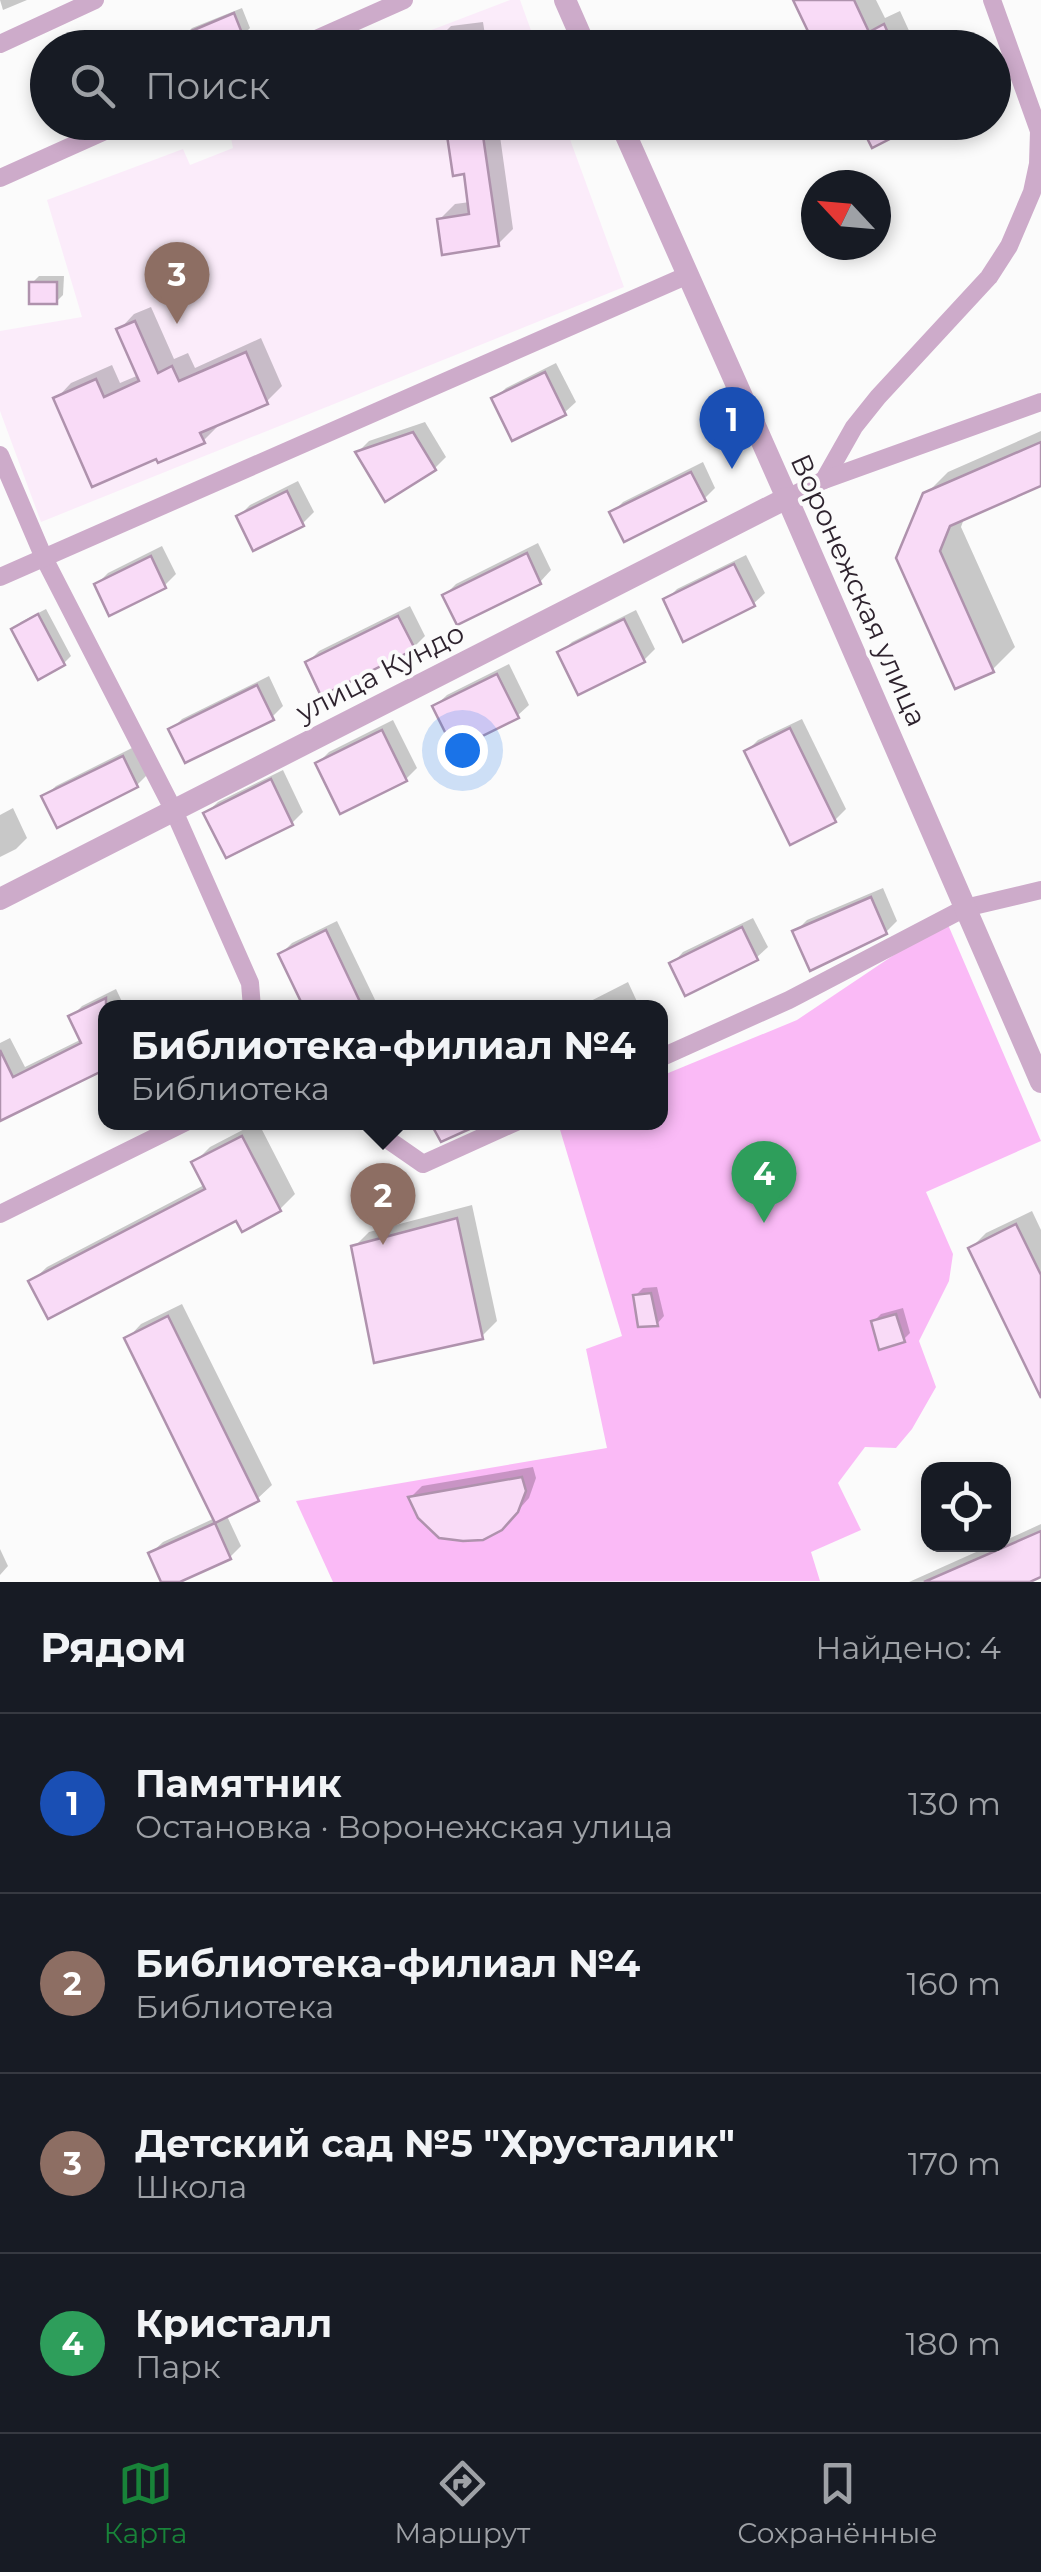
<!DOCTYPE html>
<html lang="ru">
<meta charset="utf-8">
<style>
body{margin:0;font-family:Montserrat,sans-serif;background:#20242c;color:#f1f3f6}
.controls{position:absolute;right:30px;bottom:30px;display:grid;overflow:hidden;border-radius:20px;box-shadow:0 5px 15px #0003}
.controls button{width:90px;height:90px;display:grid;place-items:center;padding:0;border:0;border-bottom:2px solid #363941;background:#171b24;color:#f1f3f6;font:50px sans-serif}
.compass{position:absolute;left:801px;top:170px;width:90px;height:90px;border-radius:50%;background:#171b24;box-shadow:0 5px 15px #0003;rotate:296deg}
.you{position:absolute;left:462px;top:750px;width:35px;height:35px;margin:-25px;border:8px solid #fff;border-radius:50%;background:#1a73e8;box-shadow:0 0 0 15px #1a73e833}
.badge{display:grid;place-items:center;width:65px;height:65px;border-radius:50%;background:#188339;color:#fff;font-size:32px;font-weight:700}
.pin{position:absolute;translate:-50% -82px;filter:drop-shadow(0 2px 5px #0008)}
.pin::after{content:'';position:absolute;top:52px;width:35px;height:30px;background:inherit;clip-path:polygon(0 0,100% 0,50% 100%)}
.popup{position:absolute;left:98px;top:1000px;width:570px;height:130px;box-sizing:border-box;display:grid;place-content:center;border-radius:20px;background:#171b24;filter:drop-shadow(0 2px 8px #0005);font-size:32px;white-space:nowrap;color:#9ea1a6}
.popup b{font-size:38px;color:#f1f3f6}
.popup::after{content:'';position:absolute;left:50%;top:100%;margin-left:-20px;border:20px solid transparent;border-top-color:#171b24}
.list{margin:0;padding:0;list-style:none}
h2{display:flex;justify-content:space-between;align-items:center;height:130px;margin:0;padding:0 40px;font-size:42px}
h2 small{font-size:32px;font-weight:400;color:#9ea1a6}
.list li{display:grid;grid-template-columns:65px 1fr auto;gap:30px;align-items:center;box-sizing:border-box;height:180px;padding:0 40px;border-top:2px solid #363941}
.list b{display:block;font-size:38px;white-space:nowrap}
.list p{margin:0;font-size:32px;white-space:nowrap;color:#9ea1a6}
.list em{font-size:32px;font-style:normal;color:#9ea1a6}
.icon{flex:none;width:55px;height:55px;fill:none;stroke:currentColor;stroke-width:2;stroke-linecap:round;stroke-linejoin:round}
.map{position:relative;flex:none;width:1041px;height:1582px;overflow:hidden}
.search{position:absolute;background:#171b24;box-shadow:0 5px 15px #0003;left:30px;right:30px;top:30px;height:110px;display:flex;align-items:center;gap:25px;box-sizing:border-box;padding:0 35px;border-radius:55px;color:#9ea1a6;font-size:38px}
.sheet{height:850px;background:#171b24}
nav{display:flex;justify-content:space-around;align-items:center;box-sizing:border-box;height:140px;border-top:2px solid #363941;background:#171b24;font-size:28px;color:#9ea1a6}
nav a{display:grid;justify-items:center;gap:5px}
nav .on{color:#188339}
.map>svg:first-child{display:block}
</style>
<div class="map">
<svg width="1041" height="1582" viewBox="0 0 1041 1582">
<rect width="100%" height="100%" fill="#fbfbfb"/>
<!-- built -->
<g fill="#fbecfa">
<polygon points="510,0 520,0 537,47 387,47"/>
<polygon points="228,123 564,123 624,287 41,522 0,411 0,331 82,317 47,200 183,149 190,165 233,148"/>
</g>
<!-- green -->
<polygon fill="#fabaf6" points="946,920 1041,1141 926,1192 953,1254 949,1281 919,1341 936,1387 912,1429 896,1448 865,1447 838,1483 861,1530 811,1552 820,1581 333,1582 296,1501 607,1448 586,1349 622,1336 558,1123 660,1122 661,1076 797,1020"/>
<!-- shadow -->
<g fill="#0003">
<polygon points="0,0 27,0 3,10"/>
<polygon points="796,0 876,0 885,18 900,11 917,48 807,48 817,43"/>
<polygon points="242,8 250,28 243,35 214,48 185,35 192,28"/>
<polygon points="483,22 487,48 437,48 436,41 451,26"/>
<polygon points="448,122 498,122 513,229 498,244 439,220 455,204 470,202 466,172"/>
<polygon points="39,276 64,276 63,295 56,302 32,283"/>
<polygon points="151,307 174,359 188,353 195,368 261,338 282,386 267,401 217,423 218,426 203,441 56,399 71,383 112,365 120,383 139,375 119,330 134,314"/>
<polygon points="556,363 576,402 564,413 494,399 506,388"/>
<polygon points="425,422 446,457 435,468 358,452 369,441"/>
<polygon points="1041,431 1041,484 965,516 961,527 1015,647 992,670 956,686 925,495 948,472"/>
<polygon points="703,462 715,488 704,499 612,513 623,502"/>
<polygon points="298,481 314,512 302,524 239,516 250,505"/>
<polygon points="538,543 551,570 540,582 458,622 445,595 456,584"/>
<polygon points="162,546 176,574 165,585 97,584 108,573"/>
<polygon points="746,555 765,593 753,604 666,600 677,589"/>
<polygon points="410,606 425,636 414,647 308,662 319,651"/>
<polygon points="46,609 71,656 64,663 14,629 21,622"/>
<polygon points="636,610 655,649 644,660 560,653 572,642"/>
<polygon points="509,664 529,705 517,716 435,706 447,695"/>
<polygon points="269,676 283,706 272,717 171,730 182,719"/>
<polygon points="802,719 846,809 835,820 747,751 758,740"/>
<polygon points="393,720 417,768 406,779 318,763 329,752"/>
<polygon points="134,747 148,774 137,785 44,797 56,786"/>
<polygon points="283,770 303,812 292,823 206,813 218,802"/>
<polygon points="13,808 27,838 16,849 0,857 0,815"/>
<polygon points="883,888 897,921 886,932 795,932 807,920"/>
<polygon points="753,918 768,947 756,958 672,964 683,952"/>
<polygon points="337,921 379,1008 307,1008 281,954 292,943"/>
<polygon points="628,982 640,1008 577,1008"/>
<polygon points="116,989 125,1008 105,1008 105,1066 0,1118 0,1043 10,1038 25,1067 82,1039 71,1017 82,1006"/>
<polygon points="258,1122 295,1194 280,1209 238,1217 31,1282 47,1267 206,1184 194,1163 210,1147"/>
<polygon points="472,1205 497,1321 482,1336 354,1247 369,1232"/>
<polygon points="1032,1211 1041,1230 1041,1392 971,1248 986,1233"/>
<polygon points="657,1287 664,1316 657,1324 636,1295 643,1288"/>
<polygon points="182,1304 272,1485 257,1499 226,1514 241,1546 230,1557 174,1582 164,1582 151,1553 163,1542 215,1518 127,1339 141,1324"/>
<polygon points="903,1308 910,1333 903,1340 873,1322 881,1314"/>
<polygon points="533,1467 536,1478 529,1498 513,1516 411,1497 422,1486"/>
<polygon points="1041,1524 1041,1574 1024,1582 909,1582 994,1544 1004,1544 1004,1541"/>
<polygon points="0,1549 8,1566 0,1575"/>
</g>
<!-- building -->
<g fill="#f9dbf7" stroke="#af92ad" stroke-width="2.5">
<polygon points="793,0 854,0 869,32 884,24 895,48 816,48"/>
<polygon points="234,13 244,38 221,48 187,48 182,35"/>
<polygon points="445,122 481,122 499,246 442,255 437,219 469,214 464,174 453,176"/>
<polygon points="859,122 923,122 872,148"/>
<rect x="29" y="282" width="28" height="22"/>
<polygon points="135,321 158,373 172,366 179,381 246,352 268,404 200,433 205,443 158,463 156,459 92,487 53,398 96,379 104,397 139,381 116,329"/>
<polygon points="545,372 566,415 512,441 491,398"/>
<polygon points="413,432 436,470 385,502 355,452"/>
<polygon points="1041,442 1041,486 950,526 940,551 994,672 955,689 896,558 923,493"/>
<polygon points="691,472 706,501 624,542 609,512"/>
<polygon points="287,491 304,526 253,551 236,516"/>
<polygon points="527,553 541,584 457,625 442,595"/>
<polygon points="151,556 166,588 109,616 94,584"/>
<polygon points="734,564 755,606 683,642 663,599"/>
<polygon points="38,614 65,665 38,680 11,629"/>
<polygon points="398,616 415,649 321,696 305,662"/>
<polygon points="624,619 645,662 578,695 557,652"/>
<polygon points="497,674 519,718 454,750 432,706"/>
<polygon points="257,685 274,720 185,763 168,729"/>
<polygon points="790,728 836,822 790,845 744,751"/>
<polygon points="382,730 407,781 340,814 315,763"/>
<polygon points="123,756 138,787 57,828 41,796"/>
<polygon points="271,779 293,825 226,858 203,813"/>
<polygon points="871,897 887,934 810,971 792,931"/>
<polygon points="742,927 758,960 685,996 669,963"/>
<polygon points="326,930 363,1008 304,1008 278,954"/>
<polygon points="106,998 106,1069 0,1121 0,1050 13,1077 81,1043 68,1016"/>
<polygon points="430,1122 485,1122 441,1142"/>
<polygon points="242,1136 281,1211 242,1232 236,1221 48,1319 28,1281 205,1189 191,1162"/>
<polygon points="457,1218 483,1339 374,1363 351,1246"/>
<polygon points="1016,1224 1041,1275 1041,1398 968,1248"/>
<polygon points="651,1293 658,1326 638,1327 633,1295"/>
<polygon points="896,1314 905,1342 879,1350 871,1321"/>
<polygon points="168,1316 259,1501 215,1523 124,1338"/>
<polygon points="522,1477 526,1491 518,1512 502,1530 483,1540 463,1541 439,1538 418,1518 408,1497"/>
<polygon points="215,1523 231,1559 180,1582 161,1582 148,1553"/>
<polygon points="1041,1531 1041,1577 1030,1582 924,1582"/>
</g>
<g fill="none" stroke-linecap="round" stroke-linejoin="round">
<!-- minor -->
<g stroke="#cdabca" stroke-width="18">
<polyline points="0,44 95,0"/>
<polyline points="296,48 404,0"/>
<polyline points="0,178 125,122"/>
<polyline points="0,455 44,558 174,811 250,983 252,1008"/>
<polyline points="824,480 854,427 878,397 989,277 1009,246 1032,192 1038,164 1039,131 992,0"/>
<polyline points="787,498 824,480 1041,402"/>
<polyline points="0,577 688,275"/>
<polyline points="660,1058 789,1000 965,908 1041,890"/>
<polyline points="370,1122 387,1139 423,1164 516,1122"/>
<polyline points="0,1214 186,1122"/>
</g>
<!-- tertiary -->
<g stroke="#cdabca" stroke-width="22">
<polyline points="565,0 586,48"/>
<polyline points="620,122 787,498 1041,1082"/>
<polyline points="0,899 787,498"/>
</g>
</g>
<g text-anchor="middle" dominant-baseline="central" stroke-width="8" stroke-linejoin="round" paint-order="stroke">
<!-- street labels -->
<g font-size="28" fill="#2e232e" stroke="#fbfbfb">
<text transform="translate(859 590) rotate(66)">Воронежская улица</text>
<text transform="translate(380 672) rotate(-27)">улица Кундо</text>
</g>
</g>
</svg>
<div class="controls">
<button><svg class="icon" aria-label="locate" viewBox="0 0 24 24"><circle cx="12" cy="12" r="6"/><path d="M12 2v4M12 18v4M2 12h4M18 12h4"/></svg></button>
</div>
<svg class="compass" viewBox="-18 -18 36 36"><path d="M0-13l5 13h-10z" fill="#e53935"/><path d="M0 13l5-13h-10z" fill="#9ea1a6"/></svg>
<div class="you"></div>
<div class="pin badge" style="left:732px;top:469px;background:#1a4fb4">1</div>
<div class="pin badge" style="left:383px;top:1245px;background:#8d6e63">2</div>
<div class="popup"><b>Библиотека-филиал №4</b>Библиотека</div>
<div class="pin badge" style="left:177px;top:324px;background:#8d6e63">3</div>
<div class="pin badge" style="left:764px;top:1223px;background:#2e9e5b">4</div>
<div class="search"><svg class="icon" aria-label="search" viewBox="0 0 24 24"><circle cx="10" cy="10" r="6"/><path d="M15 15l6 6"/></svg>Поиск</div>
</div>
<section class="sheet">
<h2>Рядом<small>Найдено: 4</small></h2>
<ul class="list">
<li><span class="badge" style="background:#1a4fb4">1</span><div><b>Памятник</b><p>Остановка · Воронежская улица</p></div><em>130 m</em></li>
<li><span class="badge" style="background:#8d6e63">2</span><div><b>Библиотека-филиал №4</b><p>Библиотека</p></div><em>160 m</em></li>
<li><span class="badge" style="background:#8d6e63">3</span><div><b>Детский сад №5 &quot;Хрусталик&quot;</b><p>Школа</p></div><em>170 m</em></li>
<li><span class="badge" style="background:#2e9e5b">4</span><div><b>Кристалл</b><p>Парк</p></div><em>180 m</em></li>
</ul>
</section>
<nav>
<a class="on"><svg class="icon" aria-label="map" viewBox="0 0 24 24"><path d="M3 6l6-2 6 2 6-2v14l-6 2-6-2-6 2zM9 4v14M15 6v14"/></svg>Карта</a>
<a><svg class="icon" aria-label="directions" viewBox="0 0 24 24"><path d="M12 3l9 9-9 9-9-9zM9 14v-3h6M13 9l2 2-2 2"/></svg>Маршрут</a>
<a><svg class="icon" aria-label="saved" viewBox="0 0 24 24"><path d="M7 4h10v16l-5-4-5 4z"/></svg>Сохранённые</a>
</nav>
